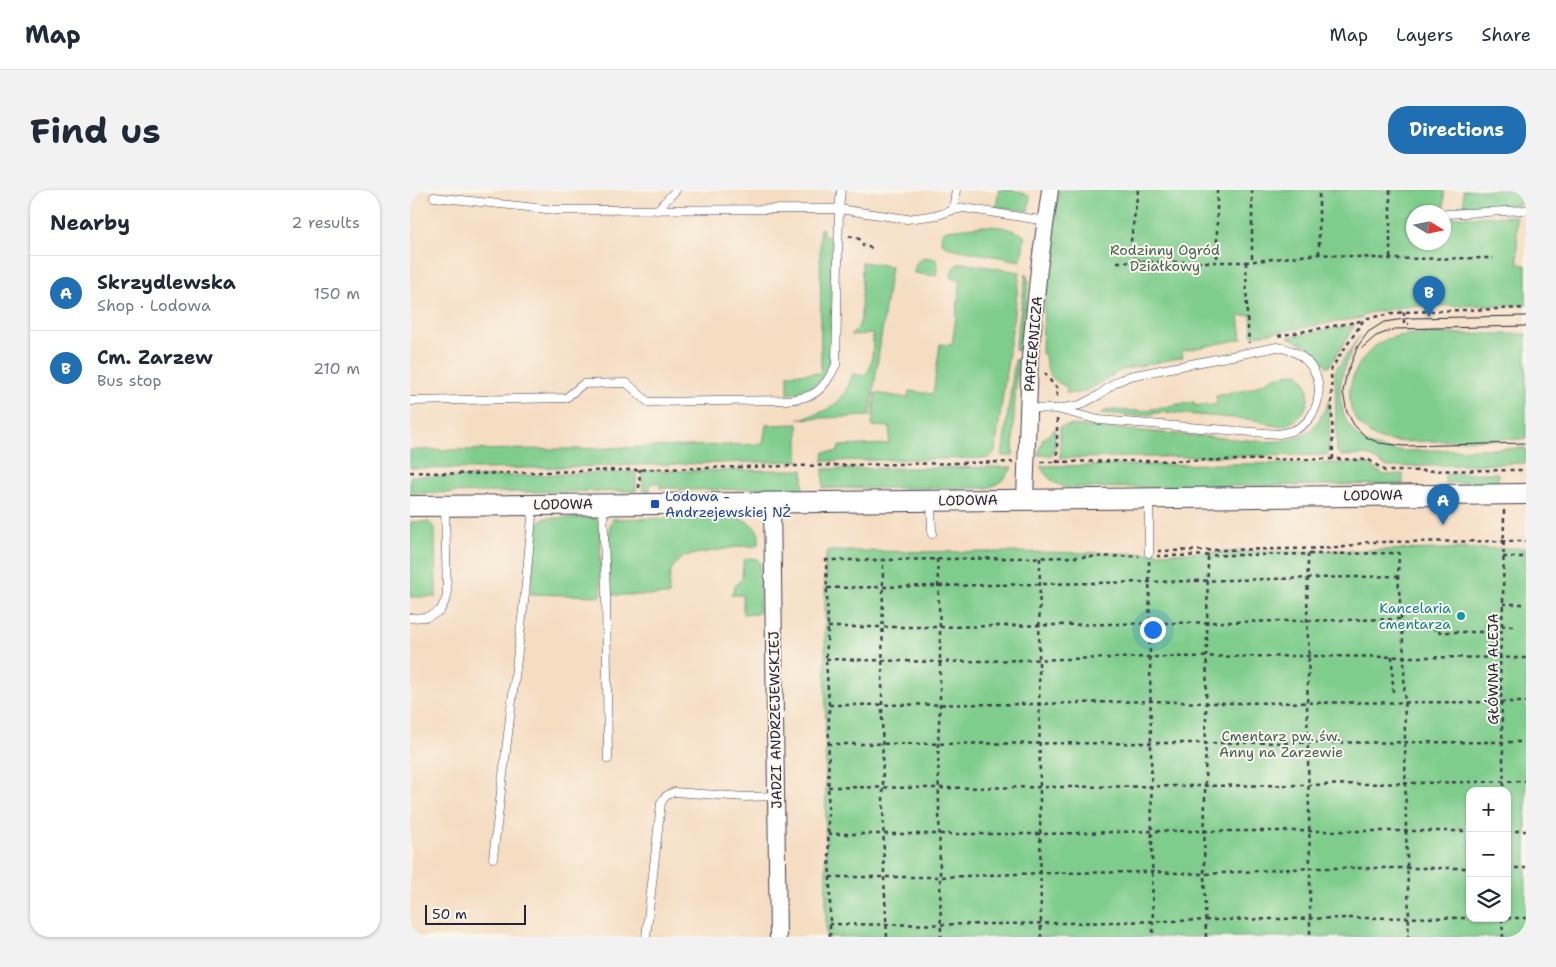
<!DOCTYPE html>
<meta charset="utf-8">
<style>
body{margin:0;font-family:"Shantell Sans",sans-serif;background:#f2f2f3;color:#1f2937}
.controls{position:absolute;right:15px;bottom:15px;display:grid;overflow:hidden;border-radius:10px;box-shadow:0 1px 4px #0004}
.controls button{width:45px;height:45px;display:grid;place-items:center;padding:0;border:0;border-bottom:1px solid #e0e1e3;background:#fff;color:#1f2937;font:25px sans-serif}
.compass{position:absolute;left:996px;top:15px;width:45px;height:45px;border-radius:50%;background:#fff;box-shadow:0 1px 4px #0004;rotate:100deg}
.scale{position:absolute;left:15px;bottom:12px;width:101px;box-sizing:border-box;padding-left:5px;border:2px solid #22223b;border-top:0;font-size:14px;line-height:18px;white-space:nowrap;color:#22223b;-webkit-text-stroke:4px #fbf7ec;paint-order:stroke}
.you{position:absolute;left:742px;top:439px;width:18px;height:18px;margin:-12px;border:4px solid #fff;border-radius:50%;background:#1a73e8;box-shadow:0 0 0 8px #1a73e833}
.badge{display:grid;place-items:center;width:32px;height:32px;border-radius:50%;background:#1f6fb2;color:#fff;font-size:16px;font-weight:700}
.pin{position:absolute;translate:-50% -41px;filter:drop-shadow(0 1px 2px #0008)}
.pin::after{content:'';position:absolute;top:26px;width:18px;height:15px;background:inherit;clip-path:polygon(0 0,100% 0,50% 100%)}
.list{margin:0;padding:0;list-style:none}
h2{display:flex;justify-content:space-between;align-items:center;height:65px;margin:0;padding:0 20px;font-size:21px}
h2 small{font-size:16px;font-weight:400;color:#747a83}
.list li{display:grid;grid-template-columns:32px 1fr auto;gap:15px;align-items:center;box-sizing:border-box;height:75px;padding:0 20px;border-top:1px solid #e0e1e3}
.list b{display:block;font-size:19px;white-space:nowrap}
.list p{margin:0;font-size:16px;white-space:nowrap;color:#747a83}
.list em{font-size:16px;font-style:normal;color:#747a83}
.icon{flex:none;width:28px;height:28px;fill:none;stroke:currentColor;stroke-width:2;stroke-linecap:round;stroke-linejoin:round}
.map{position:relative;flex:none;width:1116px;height:747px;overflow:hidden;border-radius:20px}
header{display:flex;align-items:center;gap:30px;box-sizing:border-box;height:70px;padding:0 25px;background:#fff;border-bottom:1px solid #e0e1e3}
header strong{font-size:24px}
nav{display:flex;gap:28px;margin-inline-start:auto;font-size:18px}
.intro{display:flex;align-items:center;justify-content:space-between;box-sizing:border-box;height:120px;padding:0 30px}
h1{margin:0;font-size:35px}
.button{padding:12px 22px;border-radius:20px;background:#1f6fb2;color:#fff;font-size:18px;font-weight:700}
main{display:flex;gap:30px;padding:0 30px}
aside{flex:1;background:#fff;border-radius:20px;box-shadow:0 1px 4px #0004}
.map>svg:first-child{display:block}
</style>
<header>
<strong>Map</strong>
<nav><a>Map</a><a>Layers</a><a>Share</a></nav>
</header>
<div class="intro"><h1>Find us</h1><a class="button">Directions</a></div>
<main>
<aside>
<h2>Nearby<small>2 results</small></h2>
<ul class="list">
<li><span class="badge">A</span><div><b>Skrzydlewska</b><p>Shop · Lodowa</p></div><em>150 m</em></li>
<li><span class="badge">B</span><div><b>Cm. Zarzew</b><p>Bus stop</p></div><em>210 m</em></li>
</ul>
</aside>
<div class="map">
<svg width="1116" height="747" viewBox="0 0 1116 747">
<rect width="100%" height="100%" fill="#fbf7ec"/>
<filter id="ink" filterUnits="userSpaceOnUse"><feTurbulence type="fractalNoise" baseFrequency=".02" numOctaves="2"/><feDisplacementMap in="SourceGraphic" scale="10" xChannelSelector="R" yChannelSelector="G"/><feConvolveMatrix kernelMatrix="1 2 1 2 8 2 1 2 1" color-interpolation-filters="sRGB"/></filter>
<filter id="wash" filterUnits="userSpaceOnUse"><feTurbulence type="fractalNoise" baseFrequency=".0096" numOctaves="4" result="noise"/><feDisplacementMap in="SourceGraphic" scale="20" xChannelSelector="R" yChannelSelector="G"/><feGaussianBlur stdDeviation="1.12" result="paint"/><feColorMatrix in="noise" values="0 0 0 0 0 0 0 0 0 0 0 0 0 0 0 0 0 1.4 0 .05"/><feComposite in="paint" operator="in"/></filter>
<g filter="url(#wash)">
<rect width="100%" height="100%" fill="#f5ddc2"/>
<!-- green -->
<g fill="#7fcd8c" stroke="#507864" fill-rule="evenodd">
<path d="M589,0C603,0 609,0 620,7L618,21L586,17Z"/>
<path d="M649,0H1034V27L1106,26L1108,74L1116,75V115L999,116L958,123L951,128L842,146L841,125L829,126L832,149L772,161L773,167L711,180L678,200L669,203H656L657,197C641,190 636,182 635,165L632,163C633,108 641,54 649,0ZM1004,22H1034V52H1004Z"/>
<polygon points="1053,0 1116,0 1116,14 1054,18"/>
<path d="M574,36C590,36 602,38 615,46L611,71L539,58L531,52L532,43L537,40Z"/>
<path d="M410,38L413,39V46L421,47V166C416,191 402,201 378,204V184L411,183Z"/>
<path d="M514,67L525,69L528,72L526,86L504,83C505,75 506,71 514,67Z"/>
<path d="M452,72L481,76L460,226L388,229C420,221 432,216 443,183C466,195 462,156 463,144L441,145L448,138L451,128Z"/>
<path d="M552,73L610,82L585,262L579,268L413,271L414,262H428L429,256L479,254L480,237L462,236L465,203L498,208L499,201L523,204L530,154L542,155L551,90L541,88C542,80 543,75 552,73Z"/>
<polygon points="616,84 619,92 609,161 605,160"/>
<path d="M945,135L918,178C906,161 898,155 878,147Z"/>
<path d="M1044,144H1116V249C1086,249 1055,250 1025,251C1007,251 981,254 965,247C962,245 958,242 956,240C924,215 943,168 973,151C992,141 1023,145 1044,144Z"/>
<path d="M950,145C942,160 934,174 931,191C927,214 936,242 958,254C968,259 982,260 992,261L1116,258V273L978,277L957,265L931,266L927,262L925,181Z"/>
<polygon points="605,170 608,170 604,223 603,266 592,266"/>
<path d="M884,183H889C908,203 896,234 869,236C861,236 853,232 846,230L753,222L727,226L691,223L699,220L732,221L774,213V214L784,212L785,216L797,214V216L807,214L806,206L837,200L845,197L865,187Z"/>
<path d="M919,210L920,261L916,265L650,268V237L660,235L848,251C886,253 904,248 919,210Z"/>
<polygon points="388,234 388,271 73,279 0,278 0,260 165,259 353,254 356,235"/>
<polygon points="645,239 645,261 643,265 628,265 633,249"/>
<path d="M923,273L957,274L974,285L993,284V294L660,298C646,296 638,289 630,276Z"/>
<path d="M602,277C596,289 589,294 577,298H413V279Z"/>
<polygon points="393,280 393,298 269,300 268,298 250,298 250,293 240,293 240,301 233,301 232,281"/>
<polygon points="226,282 226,301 0,303 0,286 60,287"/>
<polygon points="1088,283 1088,292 1035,293 1035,284"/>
<path d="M326,327C339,331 355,340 347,356H332L274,366C258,378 259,387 259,405H200V335L203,329Z"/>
<polygon points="135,328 186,328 190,333 191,406 121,404 127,337 130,331"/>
<polygon points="0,332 19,332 25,338 26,407 0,407"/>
<path d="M1116,358V747H416L415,370L417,361L739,363ZM1060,601H1097V728H1060Z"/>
<polygon points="341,368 347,369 350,373 349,423 345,424 333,424 333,405 321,405 325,396 332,388 333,374 335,369"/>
</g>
</g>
<g filter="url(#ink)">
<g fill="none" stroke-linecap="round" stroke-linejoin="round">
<defs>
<g id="service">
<polyline points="24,7 145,20 429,19 497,29 528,25 543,20 554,18 636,31"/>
<polyline points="247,20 266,0"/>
<polyline points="543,20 546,0"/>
<polyline points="1035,24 1116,20"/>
<path d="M0,211L156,208L173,194L217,193L238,212L376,210C405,208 413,201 426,175L429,19L431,0"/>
<path d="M618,218L647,219L670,215L689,205L706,192L720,186L867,157C880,159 892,164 900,175C917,196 908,230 884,240C879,242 874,243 869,244L689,230L647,219"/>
<polyline points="521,312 522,344"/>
<polyline points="193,316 196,405 198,569"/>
<polyline points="739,363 739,310"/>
<polyline points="0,428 17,427 30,421 37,407 35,316"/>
<polyline points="83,668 115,403 123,317"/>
<path d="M236,747L251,613C254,607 257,604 264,602L335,607L366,606"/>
</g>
<g id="minor">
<polyline points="615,309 620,167 629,79 640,0"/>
<polyline points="362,312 368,747"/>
</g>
<polyline id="tertiary" points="0,316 245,314 1116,304"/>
</defs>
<!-- service casing -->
<use href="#service" stroke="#423e4f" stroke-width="9"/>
<!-- minor casing -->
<use href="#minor" stroke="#423e4f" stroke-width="18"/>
<!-- tertiary casing -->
<use href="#tertiary" stroke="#423e4f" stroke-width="22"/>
<!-- path -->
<g stroke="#423e4f" stroke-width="2.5" stroke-dasharray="4 4" stroke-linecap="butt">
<polyline points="728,0 720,58 730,72"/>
<polyline points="807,0 807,71"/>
<polyline points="842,0 842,71"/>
<polyline points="980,0 980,69"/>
<path d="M439,46C445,48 454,48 453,56L463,58"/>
<polyline points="909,64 909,0"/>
<polyline points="707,72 836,72 909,64 980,69 1083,68"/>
<polyline points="836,72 837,125 839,153"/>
<polyline points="994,122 994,134 999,134"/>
<polyline points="868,146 951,131"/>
<polyline points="635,183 642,193 647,197 647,210"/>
<polyline points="923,269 921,179 953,131 958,128 994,122 1116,118"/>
<polyline points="631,272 923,269 959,270 975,281 1116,280"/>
<polyline points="647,273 647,228"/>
<polyline points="0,282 58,284 330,277 603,272"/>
<polyline points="229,298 230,279"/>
<polyline points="1094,320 1093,414 1090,468 1094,601"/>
<polyline points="748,361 930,358 957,352 1116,351"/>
<polyline points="898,364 897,431 899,466 897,513 900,678 900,747"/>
<polyline points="747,366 989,363 988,386 994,466 996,640 999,727 998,747"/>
<polyline points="1093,367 1116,367"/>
<polyline points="630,368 629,470 631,747"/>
<polyline points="527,369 530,437 530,514 528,553 531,747"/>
<polyline points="739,371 743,747"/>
<polyline points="417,398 739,392 987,386"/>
<polyline points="1093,414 1116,414"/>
<polyline points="1075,435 1106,436"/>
<polyline points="418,437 530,437 991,429"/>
<polyline points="991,440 1026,439 1026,442 1092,442"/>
<polyline points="982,466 983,504"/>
<polyline points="416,469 530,472 740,467 899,466 1116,468"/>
<polyline points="419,515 630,514 741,511 796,513 1116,512"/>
<polyline points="418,554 1116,552"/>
<polyline points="418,597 529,598 898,595 1116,591"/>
<polyline points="1097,641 1116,641"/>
<polyline points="418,644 631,644 743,641 1060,641"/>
<polyline points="1097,678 1116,678"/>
<polyline points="420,687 530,687 631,683 743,682 794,684 900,678 1060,678"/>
<polyline points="1092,728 1093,747"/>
<polyline points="1097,728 1116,728"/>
<path d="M419,734C633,737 846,726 1060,728"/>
<polyline points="420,747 420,687 418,644 419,515 416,469 418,437 416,370 473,370"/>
<polyline points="477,747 474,687 472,515 473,370 729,366"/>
<polyline points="796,747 794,684 798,365"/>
</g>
<!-- service -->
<use href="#service" stroke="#fff" stroke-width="8"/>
<!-- minor -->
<use href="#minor" stroke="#fff" stroke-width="16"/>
<!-- tertiary -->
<use href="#tertiary" stroke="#fff" stroke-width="20"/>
<!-- tram -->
<g stroke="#22223b" stroke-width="1">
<polyline points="1116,126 1001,128 974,132 958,142 948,156 936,186 933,202 937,222 944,235 956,247 969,253 994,256 1116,253"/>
<polyline points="952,158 966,146 985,139 1116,136"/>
</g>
</g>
</g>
<!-- markers -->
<rect fill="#1a4fb4" stroke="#fbf7ec" stroke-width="2" x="240" y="309" width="10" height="10" rx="2.5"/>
<circle fill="#0f9aa8" stroke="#fbf7ec" stroke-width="2" cx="1051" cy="426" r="5"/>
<g text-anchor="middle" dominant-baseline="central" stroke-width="4" stroke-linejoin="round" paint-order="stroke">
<!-- park labels -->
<g font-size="14" fill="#435e57" stroke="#fbf7ec">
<text x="755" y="60">Rodzinny Ogród<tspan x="755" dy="16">Działkowy</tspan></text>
<text x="871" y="546">Cmentarz pw. św.<tspan x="871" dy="16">Anny na Zarzewie</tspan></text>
</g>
<!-- street labels -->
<g font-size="14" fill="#22223b" stroke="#fbf7ec">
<text transform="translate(623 154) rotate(-85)">PAPIERNICZA</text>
<text transform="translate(963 305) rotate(-1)">LODOWA</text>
<text transform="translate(558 310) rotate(-1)">LODOWA</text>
<text transform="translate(153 314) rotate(-1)">LODOWA</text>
<text transform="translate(1083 479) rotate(-90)">GŁÓWNA ALEJA</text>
<text transform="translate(365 530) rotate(-91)">JADZI ANDRZEJEWSKIEJ</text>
</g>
<!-- transit labels -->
<g font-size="14" fill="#164399" stroke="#fbf7ec" text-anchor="start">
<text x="255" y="306">Lodowa -<tspan x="255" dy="16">Andrzejewskiej NŻ</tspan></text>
</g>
<!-- culture labels -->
<g font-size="14" fill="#0d838f" stroke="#fbf7ec" text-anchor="end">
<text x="1041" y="418">Kancelaria<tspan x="1041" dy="16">cmentarza</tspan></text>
</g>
</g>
</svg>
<div class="controls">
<button>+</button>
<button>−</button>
<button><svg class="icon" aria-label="layers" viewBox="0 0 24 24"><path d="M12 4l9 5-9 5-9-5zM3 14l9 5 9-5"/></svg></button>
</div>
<svg class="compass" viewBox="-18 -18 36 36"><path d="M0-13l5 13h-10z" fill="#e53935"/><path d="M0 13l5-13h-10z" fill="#747a83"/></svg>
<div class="scale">50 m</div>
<div class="you"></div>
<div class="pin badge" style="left:1033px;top:335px">A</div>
<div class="pin badge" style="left:1019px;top:127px">B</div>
</div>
</main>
